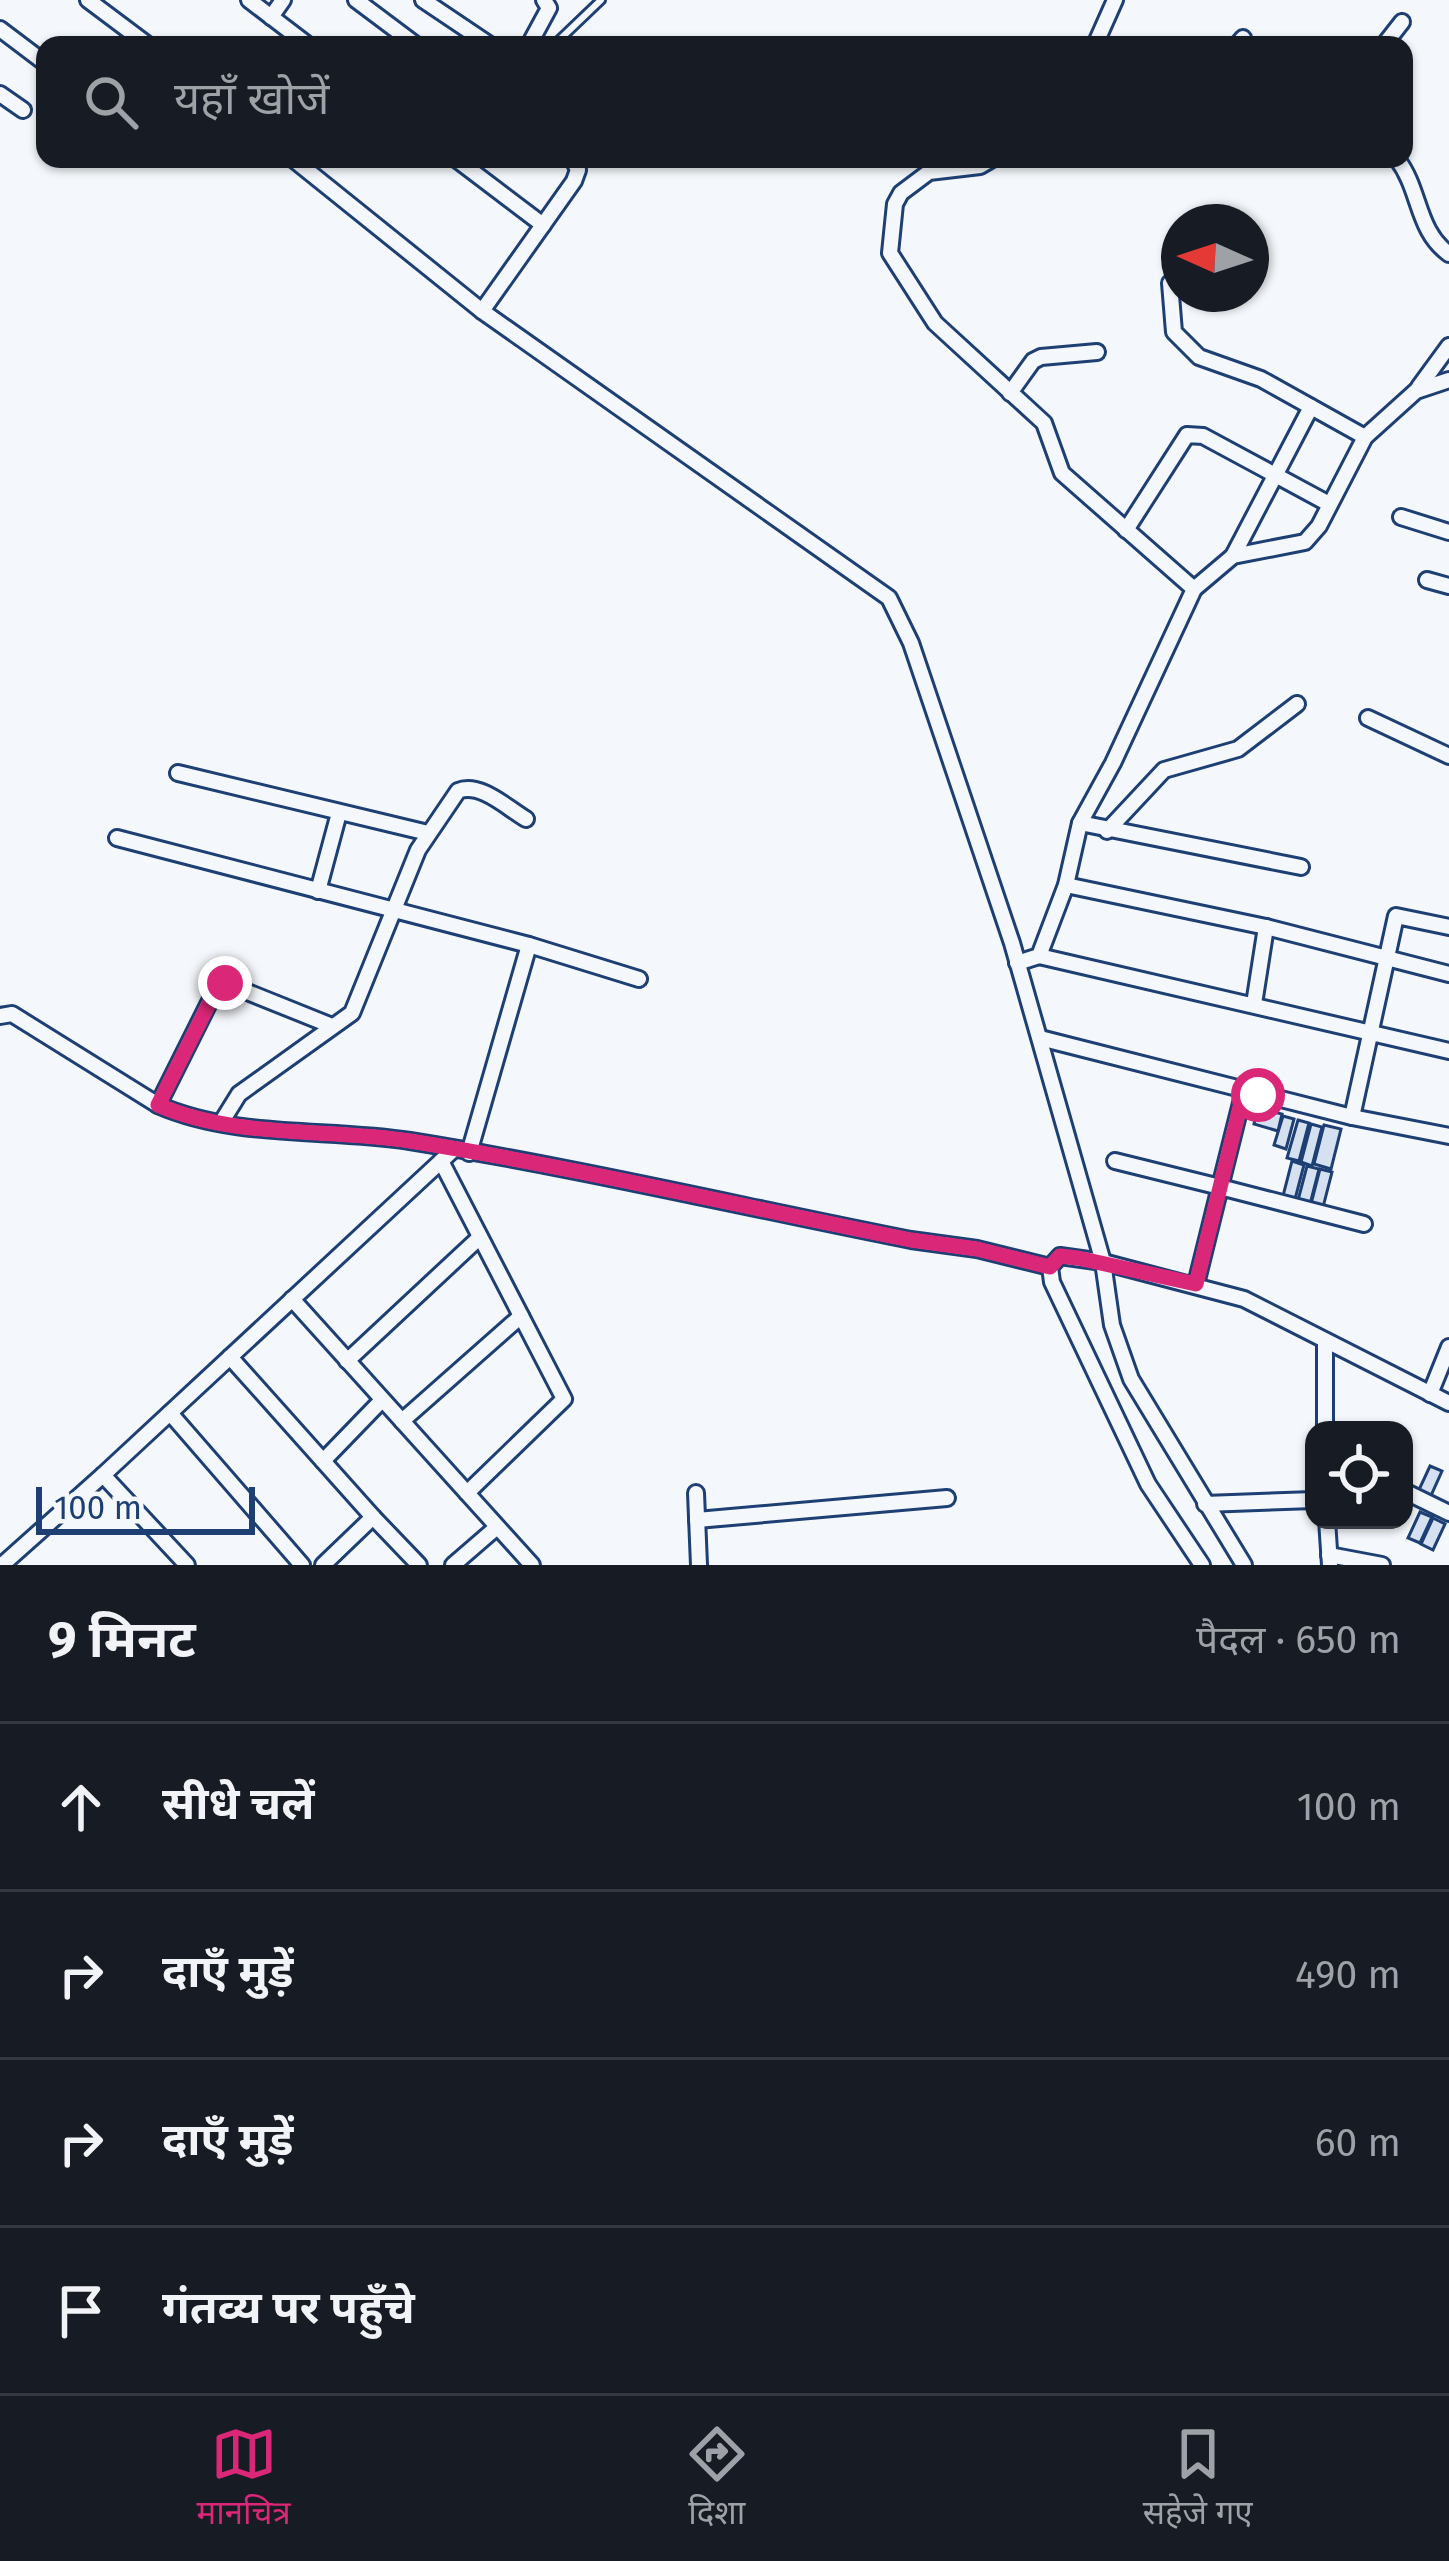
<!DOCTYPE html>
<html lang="hi">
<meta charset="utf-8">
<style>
body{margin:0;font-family:"Fira Sans","Noto Sans Devanagari",sans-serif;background:#20242c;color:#f1f3f6}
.controls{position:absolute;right:36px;bottom:36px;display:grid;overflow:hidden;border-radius:24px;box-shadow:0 3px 9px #0004}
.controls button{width:108px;height:108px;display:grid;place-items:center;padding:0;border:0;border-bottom:3px solid #363941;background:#171b24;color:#f1f3f6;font:60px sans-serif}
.compass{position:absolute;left:1161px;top:204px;width:108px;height:108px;border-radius:50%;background:#171b24;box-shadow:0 3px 9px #0004;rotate:273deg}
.scale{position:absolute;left:36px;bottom:30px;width:219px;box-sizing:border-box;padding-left:12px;border:6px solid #1d3f73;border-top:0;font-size:33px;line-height:42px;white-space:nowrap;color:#1d3f73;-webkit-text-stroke:9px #f4f7fb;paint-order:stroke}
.stop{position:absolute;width:36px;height:36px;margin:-27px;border:9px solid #db2777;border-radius:50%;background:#fff}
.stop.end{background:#db2777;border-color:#fff;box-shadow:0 3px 12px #0008}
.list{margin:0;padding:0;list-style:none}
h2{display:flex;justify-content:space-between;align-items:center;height:156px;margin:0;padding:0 48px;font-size:51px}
h2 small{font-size:39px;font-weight:400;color:#9ea1a6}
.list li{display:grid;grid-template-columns:78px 1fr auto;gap:36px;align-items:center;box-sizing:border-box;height:168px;padding:0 48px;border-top:3px solid #363941}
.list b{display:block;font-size:45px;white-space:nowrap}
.list em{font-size:39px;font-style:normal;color:#9ea1a6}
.icon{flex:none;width:66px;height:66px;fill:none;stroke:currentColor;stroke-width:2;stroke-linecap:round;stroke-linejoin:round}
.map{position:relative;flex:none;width:1449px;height:1565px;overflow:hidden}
.search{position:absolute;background:#171b24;box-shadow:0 3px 9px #0004;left:36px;right:36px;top:36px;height:132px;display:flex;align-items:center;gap:30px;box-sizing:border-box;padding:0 42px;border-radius:24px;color:#9ea1a6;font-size:45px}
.sheet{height:828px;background:#171b24}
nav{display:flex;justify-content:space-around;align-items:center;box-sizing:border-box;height:168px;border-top:3px solid #363941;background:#171b24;font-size:33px;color:#9ea1a6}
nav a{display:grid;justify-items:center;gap:6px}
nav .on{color:#db2777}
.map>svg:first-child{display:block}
</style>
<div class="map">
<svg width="1449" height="1565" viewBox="0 0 1449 1565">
<rect width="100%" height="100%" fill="#f4f7fb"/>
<!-- building -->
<g fill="#d5e0f0" stroke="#1d3f73" stroke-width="3">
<polygon points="1258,1108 1282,1114 1278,1131 1254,1124"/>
<polygon points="1283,1116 1294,1119 1286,1149 1274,1145"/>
<polygon points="1298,1120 1309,1123 1299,1161 1287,1158"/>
<polygon points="1311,1124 1322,1127 1312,1166 1301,1162"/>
<polygon points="1324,1125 1341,1129 1331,1169 1314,1164"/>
<polygon points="1292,1161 1304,1165 1294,1203 1282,1200"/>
<polygon points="1307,1166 1319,1169 1309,1208 1297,1204"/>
<polygon points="1320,1169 1332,1172 1322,1211 1310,1208"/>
<polygon points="1430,1466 1442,1471 1429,1500 1417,1494"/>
<polygon points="1420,1512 1432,1517 1420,1543 1408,1538"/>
<polygon points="1433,1518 1445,1524 1433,1550 1421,1544"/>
</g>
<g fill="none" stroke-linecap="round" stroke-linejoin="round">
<defs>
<polyline id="service" points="554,45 601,0"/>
<g id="minor">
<polyline points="88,0 148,45"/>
<polyline points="249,0 308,45"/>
<polyline points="356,0 416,45"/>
<polyline points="423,0 490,45"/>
<polyline points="271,17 283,0"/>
<polyline points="0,29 45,63"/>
<polyline points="529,45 549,8 544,0"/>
<polyline points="1095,45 1115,0"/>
<polyline points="1237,45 1243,38"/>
<polyline points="1384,45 1402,22"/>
<polyline points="0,94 23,110"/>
<polyline points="293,159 482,311 889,598 911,643 1012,943 1103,1262 1112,1325 1131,1379 1244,1565"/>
<polyline points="456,159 543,225"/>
<polyline points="992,159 980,166 929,172 901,193 895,204 890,253 935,323 1044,423 1062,473 1194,589"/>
<path d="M1397,159C1421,190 1416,230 1449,254"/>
<polyline points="1170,283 1174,332 1199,357 1261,379 1365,437"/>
<polyline points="482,311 574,181 578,170 573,159"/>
<polyline points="1419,387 1449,346"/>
<polyline points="1010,393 1033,361 1041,357 1097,352"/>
<polyline points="1401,517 1449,532"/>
<polyline points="1126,530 1187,435 1203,436 1329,504"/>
<polyline points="1233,556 1311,407"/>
<polyline points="1427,580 1449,586"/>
<polyline points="1368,718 1449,756"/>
<polyline points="178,773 428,833"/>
<polyline points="1080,823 1301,867"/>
<polyline points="1107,831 1164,770 1238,749 1297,704"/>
<polyline points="117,838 529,945 639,979"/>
<polyline points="1066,885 1266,927 1449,974"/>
<polyline points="318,891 339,813"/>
<polyline points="1039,956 1449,1051"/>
<polyline points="1017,963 1039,956 1066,885 1080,823 1113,763 1194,589 1233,556 1305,542 1319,526 1365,437 1416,391 1449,380"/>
<polyline points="1254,1004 1266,927"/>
<path d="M0,1016L12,1014L158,1105C236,1139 328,1128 410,1141C578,1168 744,1207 911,1240L977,1249L1050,1267"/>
<polyline points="1040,1038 1352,1117 1449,1136"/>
<polyline points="158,1105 215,991 225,983 332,1026"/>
<polyline points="1352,1117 1396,916 1449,927"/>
<path d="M221,1123L239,1094L352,1013L418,850L458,791C480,782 506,807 526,819"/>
<polyline points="469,1153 529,945"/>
<polyline points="441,1161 564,1399 467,1493"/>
<polyline points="1115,1161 1220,1187 1244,1091"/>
<polyline points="1196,1284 1220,1187 1364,1224"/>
<polyline points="292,1299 532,1565"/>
<polyline points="230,1357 373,1517 323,1565"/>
<polyline points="347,1361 480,1237"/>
<polyline points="1430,1394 1449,1347"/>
<polyline points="170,1413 302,1565"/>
<polyline points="402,1421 521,1316"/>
<polyline points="1325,1430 1325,1341"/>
<polyline points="323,1461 382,1400"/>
<polyline points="1404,1491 1449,1513"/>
<polyline points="696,1493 699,1565"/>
<polyline points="1205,1504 1314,1500"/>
<polyline points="373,1517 419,1565"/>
<polyline points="697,1520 947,1498"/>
<polyline points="1327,1520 1330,1565"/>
<polyline points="1329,1555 1382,1565"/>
<polyline points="2,1565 103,1475"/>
<polyline points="187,1565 103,1475 453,1150"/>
<polyline points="453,1565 497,1527"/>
<polyline points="1202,1565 1148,1484 1052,1282 1050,1267 1060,1256 1103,1262 1244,1299 1449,1403"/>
</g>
</defs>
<!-- service casing -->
<use href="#service" stroke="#1d3f73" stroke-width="12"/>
<!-- minor casing -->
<use href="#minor" stroke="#1d3f73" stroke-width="20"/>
<!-- service -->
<use href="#service" stroke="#f4f7fb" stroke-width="6"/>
<!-- minor -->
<use href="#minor" stroke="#f4f7fb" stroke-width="14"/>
</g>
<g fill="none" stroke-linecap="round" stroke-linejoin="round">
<!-- route -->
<path stroke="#db2777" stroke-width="15" d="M225,983L215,992L158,1105C236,1139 328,1128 410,1141C578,1168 744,1207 911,1240L977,1249L1050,1267L1060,1256L1078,1258L1196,1284L1244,1091L1258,1095"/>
</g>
</svg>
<div class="controls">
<button><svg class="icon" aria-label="locate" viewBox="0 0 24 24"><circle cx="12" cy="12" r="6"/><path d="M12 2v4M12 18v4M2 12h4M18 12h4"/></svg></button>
</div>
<svg class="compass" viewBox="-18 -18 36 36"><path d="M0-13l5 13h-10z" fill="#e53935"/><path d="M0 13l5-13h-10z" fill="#9ea1a6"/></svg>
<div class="scale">100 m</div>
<div class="stop" style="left:1258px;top:1095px"></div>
<div class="stop end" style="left:225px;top:983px"></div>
<div class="search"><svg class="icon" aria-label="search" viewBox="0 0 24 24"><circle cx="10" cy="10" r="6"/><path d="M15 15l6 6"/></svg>यहाँ खोजें</div>
</div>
<section class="sheet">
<h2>9 मिनट<small>पैदल · 650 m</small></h2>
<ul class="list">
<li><svg class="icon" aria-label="ahead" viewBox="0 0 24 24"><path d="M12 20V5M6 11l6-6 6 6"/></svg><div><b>सीधे चलें</b></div><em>100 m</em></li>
<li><svg class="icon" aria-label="right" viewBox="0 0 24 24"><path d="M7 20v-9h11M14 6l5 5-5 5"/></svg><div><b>दाएँ मुड़ें</b></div><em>490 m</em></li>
<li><svg class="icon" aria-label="right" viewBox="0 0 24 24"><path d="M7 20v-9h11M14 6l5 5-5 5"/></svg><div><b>दाएँ मुड़ें</b></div><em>60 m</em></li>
<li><svg class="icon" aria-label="arrive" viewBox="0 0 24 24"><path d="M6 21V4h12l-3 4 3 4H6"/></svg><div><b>गंतव्य पर पहुँचे</b></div></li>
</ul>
</section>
<nav>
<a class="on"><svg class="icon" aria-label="map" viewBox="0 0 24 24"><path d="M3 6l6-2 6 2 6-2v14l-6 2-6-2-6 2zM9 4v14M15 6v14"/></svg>मानचित्र</a>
<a><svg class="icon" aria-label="directions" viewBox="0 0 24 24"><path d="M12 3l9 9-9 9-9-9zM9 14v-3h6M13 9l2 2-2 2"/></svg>दिशा</a>
<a><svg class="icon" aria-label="saved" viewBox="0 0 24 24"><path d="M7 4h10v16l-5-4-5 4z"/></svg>सहेजे गए</a>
</nav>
